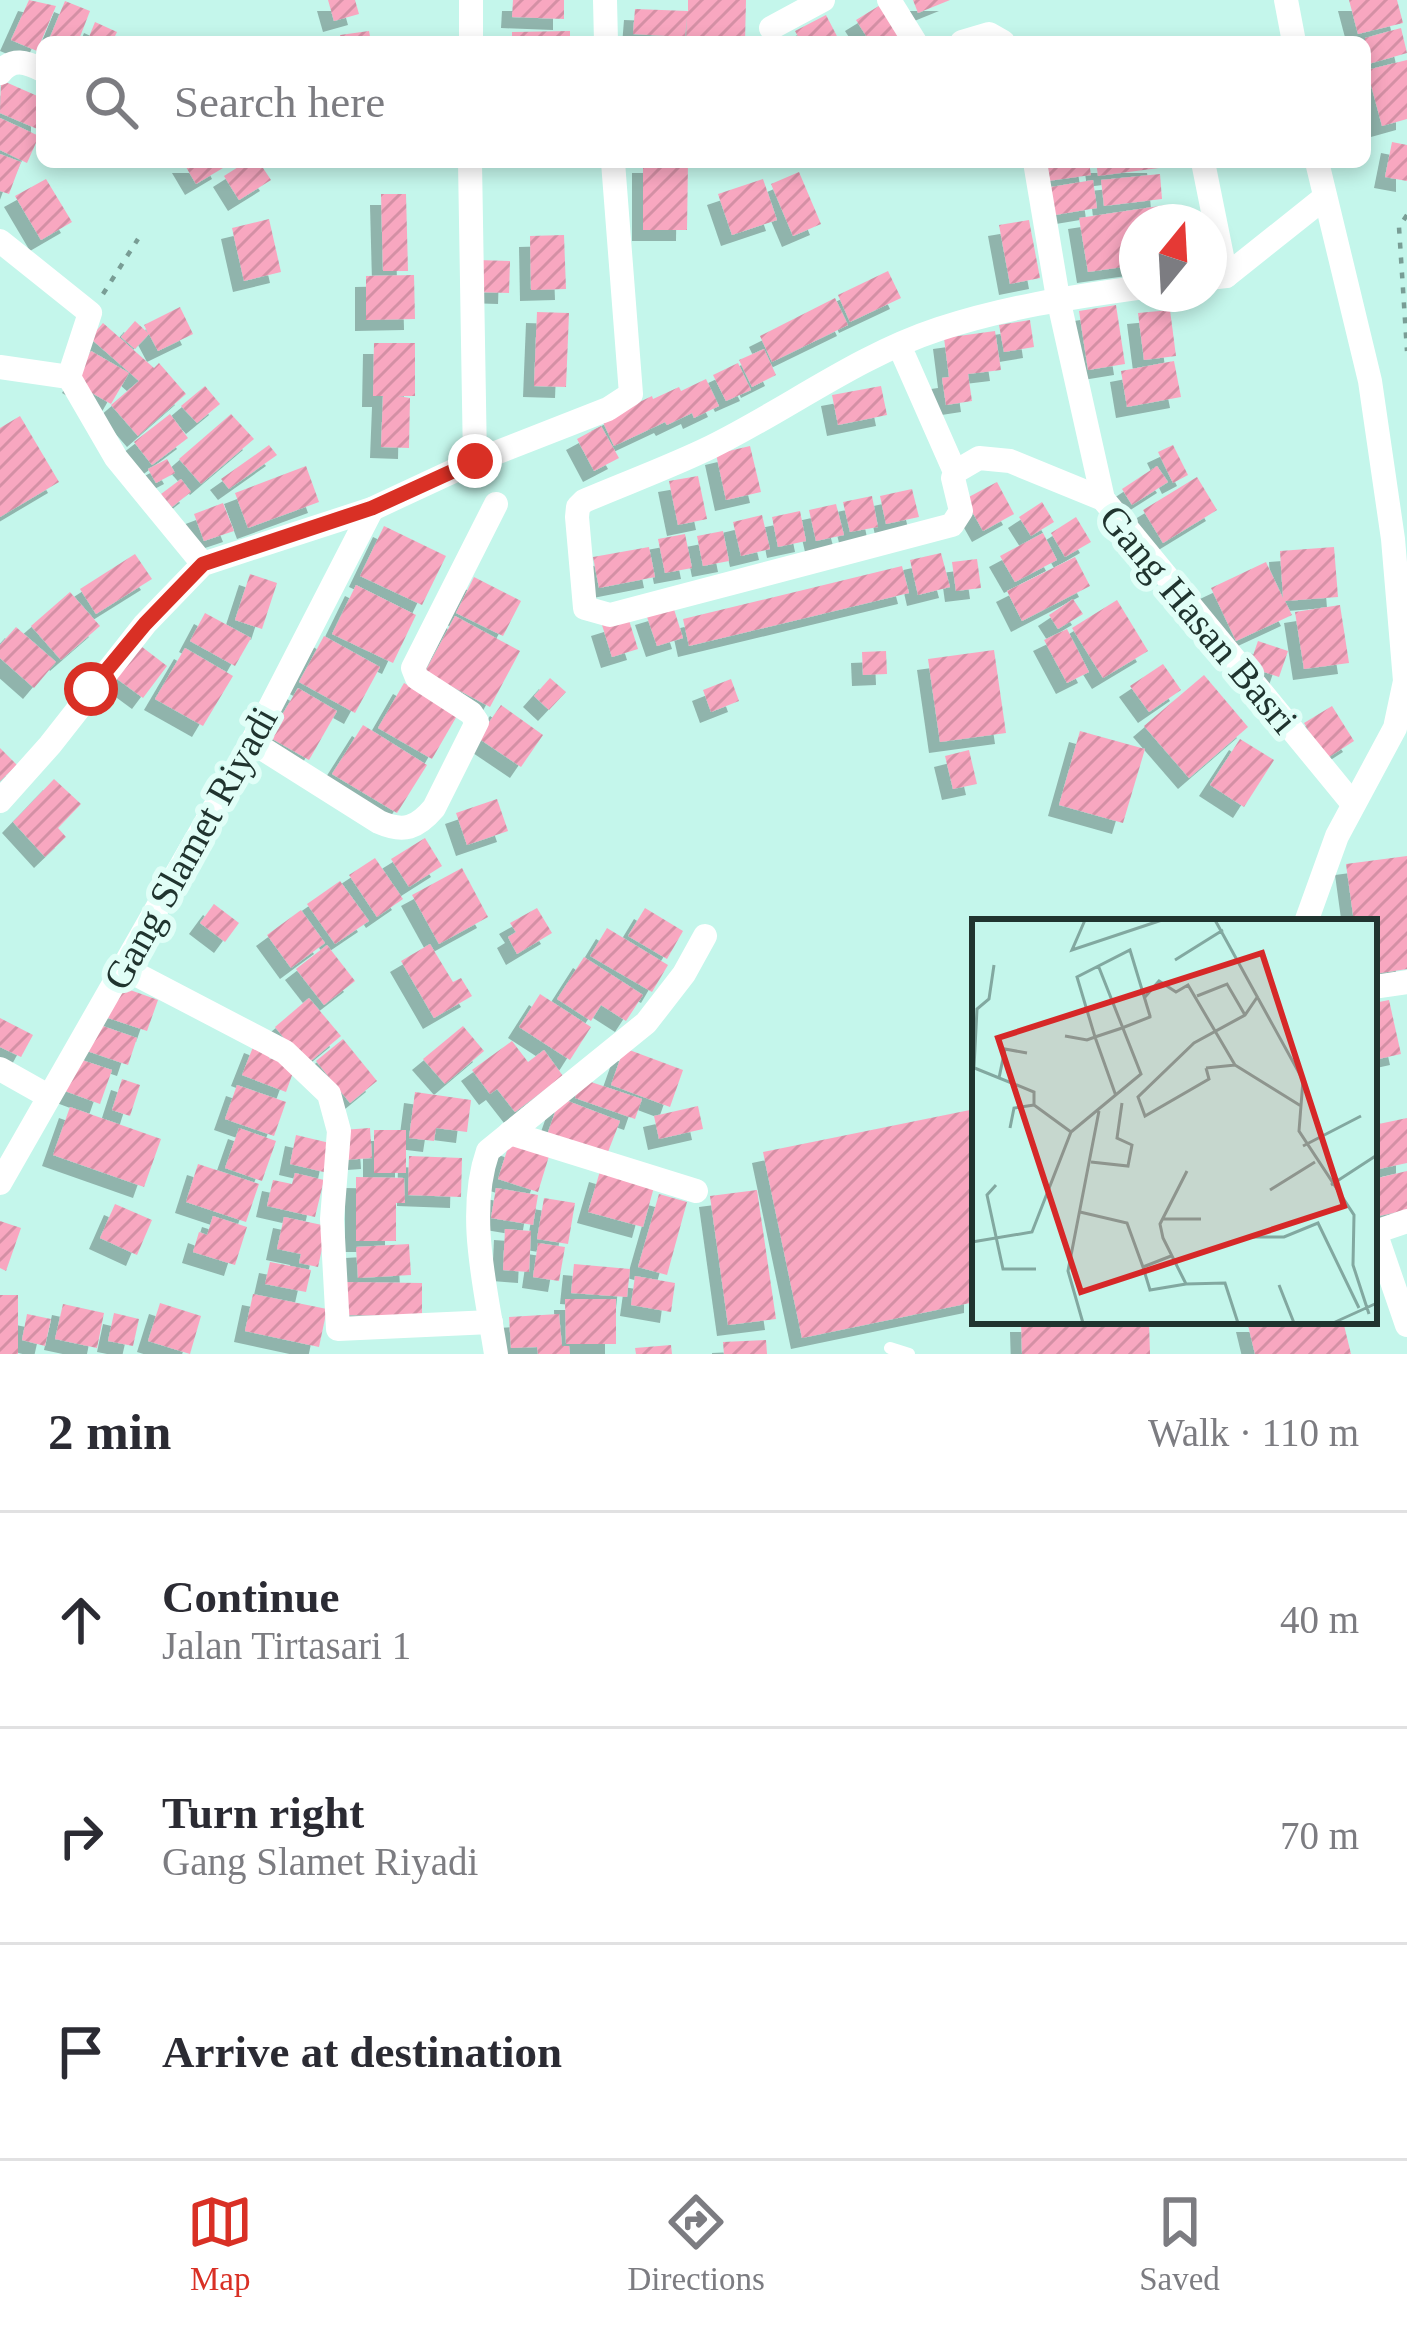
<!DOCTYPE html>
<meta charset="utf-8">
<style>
body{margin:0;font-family:"Times New Roman",serif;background:#f2f2f3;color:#2b2b33}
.compass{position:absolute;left:1119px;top:204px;width:108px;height:108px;border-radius:50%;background:#fff;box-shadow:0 6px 18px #0003;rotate:18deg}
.stop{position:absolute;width:36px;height:36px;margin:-27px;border:9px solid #d93025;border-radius:50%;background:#fff}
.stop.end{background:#d93025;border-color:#fff;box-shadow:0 3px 12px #0008}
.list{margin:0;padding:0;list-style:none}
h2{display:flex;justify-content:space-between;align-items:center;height:156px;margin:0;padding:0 48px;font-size:51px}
h2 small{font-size:39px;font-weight:400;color:#7c7c81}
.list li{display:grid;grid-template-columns:78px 1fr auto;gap:36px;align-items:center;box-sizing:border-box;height:216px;padding:0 48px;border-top:3px solid #e1e1e2}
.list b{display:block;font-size:45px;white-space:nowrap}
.list p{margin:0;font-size:39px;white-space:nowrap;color:#7c7c81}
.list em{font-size:39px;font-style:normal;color:#7c7c81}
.icon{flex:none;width:66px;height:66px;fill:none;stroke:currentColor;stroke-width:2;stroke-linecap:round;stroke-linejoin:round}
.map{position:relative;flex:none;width:1407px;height:1354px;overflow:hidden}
.search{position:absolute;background:#fff;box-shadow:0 6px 18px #0003;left:36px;right:36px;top:36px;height:132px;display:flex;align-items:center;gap:30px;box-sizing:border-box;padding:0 42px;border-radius:18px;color:#7c7c81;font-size:45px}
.sheet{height:804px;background:#fff}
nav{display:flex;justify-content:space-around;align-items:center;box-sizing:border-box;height:168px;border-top:3px solid #e1e1e2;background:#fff;font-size:33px;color:#7c7c81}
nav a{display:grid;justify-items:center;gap:6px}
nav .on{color:#d93025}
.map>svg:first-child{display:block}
</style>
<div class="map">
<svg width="1407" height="1354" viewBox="0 0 1407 1354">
<defs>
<pattern id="building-hatch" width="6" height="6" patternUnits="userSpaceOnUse" patternTransform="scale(3)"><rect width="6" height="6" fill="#f8a7c0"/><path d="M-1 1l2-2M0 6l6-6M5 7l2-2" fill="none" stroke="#d490a5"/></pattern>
<filter id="shadow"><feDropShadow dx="-11" dy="11" stdDeviation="0" flood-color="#0004"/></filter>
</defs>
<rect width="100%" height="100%" fill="#c4f6eb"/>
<!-- building -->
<g fill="url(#building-hatch)" filter="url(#shadow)">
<polygon points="29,0 56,6 37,51 11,40"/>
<polygon points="328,0 355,0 359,14 334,21"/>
<polygon points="513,0 564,0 564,19 512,17"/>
<polygon points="688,0 746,0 745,42 686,42 687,17 685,37 633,34 635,9 688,11"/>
<polygon points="913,0 950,0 918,13"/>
<polygon points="1349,0 1397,0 1403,23 1358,34"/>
<polygon points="65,1 90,11 78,42 48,42"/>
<polygon points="882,4 902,35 891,42 870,42 856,20"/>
<polygon points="826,15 840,42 801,42 795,31"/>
<polygon points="95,22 117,32 112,42 87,42"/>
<polygon points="1401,28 1407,53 1365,65 1365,38"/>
<polygon points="369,31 371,42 341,42 340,35"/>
<polygon points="570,31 570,42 512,42 512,32"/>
<polygon points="1407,60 1407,119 1382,126 1367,70"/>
<polygon points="1,80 42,98 42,131 0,113"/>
<polygon points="0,118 39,136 27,163 0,150"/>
<polygon points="1392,142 1407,145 1407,181 1385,177"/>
<polygon points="0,154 21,162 9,194 0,191"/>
<polygon points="183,162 220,162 223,168 196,184"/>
<polygon points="246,162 259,162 271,180 239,200 224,176"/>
<polygon points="643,162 688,162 687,230 643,230"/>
<polygon points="1045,162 1089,162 1091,175 1048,181"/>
<polygon points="1096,162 1158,162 1159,168 1098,176"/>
<polygon points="799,172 821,224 793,236 771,184"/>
<polygon points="1160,174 1162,199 1104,206 1101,180"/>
<polygon points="46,179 72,222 41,240 15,196"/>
<polygon points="763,179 777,220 732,235 718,194"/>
<polygon points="1093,180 1097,208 1049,216 1045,188"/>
<polygon points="381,194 406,194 408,271 383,271"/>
<polygon points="1166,205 1168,222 1137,222 1137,265 1088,272 1079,218"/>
<polygon points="269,219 281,272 244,281 232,228"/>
<polygon points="1029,220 1040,278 1010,284 999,225"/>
<polygon points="564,235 566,289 531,290 530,236"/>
<polygon points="477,260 510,261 509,293 476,292"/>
<polygon points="888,271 901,298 850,322 838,295"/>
<polygon points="414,275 415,319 366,320 366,276"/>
<polygon points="835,298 848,325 772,362 760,336"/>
<polygon points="1116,305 1125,364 1088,370 1079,311"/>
<polygon points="180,307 193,334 158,351 149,334 135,349 121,337 135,321 148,333 144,325"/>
<polygon points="1170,310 1176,356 1144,360 1138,313"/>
<polygon points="537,312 569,313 566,387 534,386"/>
<polygon points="1030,320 1034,347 1004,352 999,325"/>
<polygon points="103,323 154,368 159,363 186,394 138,436 111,405 139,381 90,338"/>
<polygon points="995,331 1001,370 968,374 972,401 946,405 942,378 949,377 944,338"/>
<polygon points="374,343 415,343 415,396 398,396 410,398 409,448 381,447 383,396 373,396"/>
<polygon points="764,349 776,375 752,387 739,360"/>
<polygon points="91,351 129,373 111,404 73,382"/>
<polygon points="1174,361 1181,397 1127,407 1121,371"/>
<polygon points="738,363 751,390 726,401 713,375"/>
<polygon points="706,379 719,406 694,418 692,413 667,425 665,422 614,446 602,420 652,396 653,399 679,387 681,391"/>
<polygon points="205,386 220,404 197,423 181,406"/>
<polygon points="881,386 887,415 838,425 832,395"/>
<polygon points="170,414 188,438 152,465 134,442"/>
<polygon points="231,414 254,439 201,484 179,459"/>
<polygon points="20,416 59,482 0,517 0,428"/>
<polygon points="601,426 619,458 594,471 577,439"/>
<polygon points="269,445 277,455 229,489 221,479"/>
<polygon points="1173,445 1188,475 1173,483 1158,452"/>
<polygon points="750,446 761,492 726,500 716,454"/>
<polygon points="167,459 175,473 156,483 148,469"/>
<polygon points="306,466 319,502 248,528 235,493"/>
<polygon points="1157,466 1168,482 1132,505 1122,489"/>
<polygon points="698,476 707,519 678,525 669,481"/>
<polygon points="1197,477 1217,510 1163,543 1143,510"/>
<polygon points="181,479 191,492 172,507 161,494"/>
<polygon points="997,482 1014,514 983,531 965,499"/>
<polygon points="912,489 919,517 886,524 880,496"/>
<polygon points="872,496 878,527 850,532 843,502"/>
<polygon points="1042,502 1054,522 1031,536 1019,517"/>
<polygon points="223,503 234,531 204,541 194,514"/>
<polygon points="836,504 844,535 816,541 809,510"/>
<polygon points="800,511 806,541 778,547 772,517"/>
<polygon points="762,515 770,549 741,556 733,522"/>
<polygon points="1076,517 1091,542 1065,557 1051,533"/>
<polygon points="384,526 446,556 422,605 360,576"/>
<polygon points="723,531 729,561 703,566 697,536"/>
<polygon points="1043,533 1057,560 1015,582 1000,556"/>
<polygon points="685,534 692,568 665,573 658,539"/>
<polygon points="649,547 655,577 599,588 593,557"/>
<polygon points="1334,547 1338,597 1285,601 1292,615 1236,641 1211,588 1266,562 1283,598 1280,551"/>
<polygon points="941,553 950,587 918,595 910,560"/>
<polygon points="135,554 152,579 96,614 80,589"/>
<polygon points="1075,557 1090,586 1022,621 1007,591"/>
<polygon points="977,559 981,588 956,591 952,562"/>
<polygon points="902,566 909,593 689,646 683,619"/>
<polygon points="250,574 277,583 262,629 235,620"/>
<polygon points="474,577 521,601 503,636 456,613"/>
<polygon points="356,585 416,615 393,663 332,634"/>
<polygon points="70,592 100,626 61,660 31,626"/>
<polygon points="1073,599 1083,614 1058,629 1049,615"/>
<polygon points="1117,600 1148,651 1103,678 1072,628"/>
<polygon points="1340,605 1349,663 1304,669 1295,612"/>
<polygon points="673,606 683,638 657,646 646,614"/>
<polygon points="205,613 251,638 235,666 190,641"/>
<polygon points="455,616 520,651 490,707 425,672"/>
<polygon points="628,617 638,649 612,657 602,625"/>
<polygon points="16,627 56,662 34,688 0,658 0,645"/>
<polygon points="1067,629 1089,672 1067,683 1044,640"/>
<polygon points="324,636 380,667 355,713 299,682"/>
<polygon points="133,640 167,666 143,698 109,673"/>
<polygon points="1258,641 1288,651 1279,677 1249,667"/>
<polygon points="185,648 233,676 203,726 155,699"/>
<polygon points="994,650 1006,733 940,742 928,659"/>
<polygon points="886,651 887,674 863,675 862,652"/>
<polygon points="1163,664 1181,690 1149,712 1130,686"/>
<polygon points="1204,675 1248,727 1189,778 1144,726"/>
<polygon points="550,678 566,692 549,710 534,696"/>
<polygon points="731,679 739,701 711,712 703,690"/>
<polygon points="404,683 458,714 432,759 378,728"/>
<polygon points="298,688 337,711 309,760 269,737"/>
<polygon points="501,705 543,735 521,767 478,738"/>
<polygon points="1332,706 1354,741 1326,759 1304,723"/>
<polygon points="363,725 427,765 397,813 332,774"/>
<polygon points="1080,731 1145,749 1123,823 1059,805"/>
<polygon points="1240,739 1274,760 1244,807 1210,785"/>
<polygon points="0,748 17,765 0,781"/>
<polygon points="969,750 977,784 953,789 945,756"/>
<polygon points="54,779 81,804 58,828 66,837 45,857 13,822"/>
<polygon points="497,799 508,831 467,845 456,813"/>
<polygon points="425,838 442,866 409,887 391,859"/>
<polygon points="1407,856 1407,969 1374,974 1374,922 1354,922 1346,864"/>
<polygon points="375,858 403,899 377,917 349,875"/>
<polygon points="462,868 488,917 439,944 412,895"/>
<polygon points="340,881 369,921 335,944 307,904"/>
<polygon points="214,904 239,923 225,942 200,923"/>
<polygon points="537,908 552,933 517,954 508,937 516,932 510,923"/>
<polygon points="645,908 683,931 667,959 628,936"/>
<polygon points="301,910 325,943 291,968 267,935"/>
<polygon points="607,928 668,965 652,992 590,956"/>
<polygon points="430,944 453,982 461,978 472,996 434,1018 401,961"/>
<polygon points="327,945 355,981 324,1005 296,969"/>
<polygon points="584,957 643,995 626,1021 601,1005 591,1021 557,999"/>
<polygon points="119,986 158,1000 147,1031 108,1018"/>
<polygon points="540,994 591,1027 570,1060 519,1027"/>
<polygon points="309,998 341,1036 306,1065 275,1027"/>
<polygon points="1389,1000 1401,1054 1374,1060 1374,1003"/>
<polygon points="0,1018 33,1035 21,1057 0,1047"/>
<polygon points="97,1024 137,1038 128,1065 87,1051"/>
<polygon points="463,1026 484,1051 445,1084 423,1059"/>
<polygon points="343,1039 377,1081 350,1103 316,1061"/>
<polygon points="512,1041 528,1062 544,1050 563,1076 515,1112 497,1089 490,1094 472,1070"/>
<polygon points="255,1042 273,1049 269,1058 295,1067 286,1092 242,1075"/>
<polygon points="624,1048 683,1070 670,1107 611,1085"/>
<polygon points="76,1058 112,1070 100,1104 65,1091"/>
<polygon points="122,1079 140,1085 130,1116 112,1110"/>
<polygon points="582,1079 642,1099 635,1119 575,1098"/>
<polygon points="237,1085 286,1102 274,1136 225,1119"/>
<polygon points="415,1092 471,1100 467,1132 436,1128 434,1141 409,1138"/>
<polygon points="560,1098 620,1121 606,1157 547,1135"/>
<polygon points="698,1106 703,1129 659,1139 654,1116"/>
<polygon points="70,1107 161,1139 144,1187 53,1155"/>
<polygon points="970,1110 975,1134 975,1302 802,1338 763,1152"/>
<polygon points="1407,1118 1407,1163 1379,1169 1374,1125"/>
<polygon points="239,1128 276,1141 262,1181 225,1168"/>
<polygon points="370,1128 372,1158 344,1160 342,1130"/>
<rect x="374" y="1130" width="32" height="43"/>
<polygon points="296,1135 334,1144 328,1173 290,1164"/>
<polygon points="509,1144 549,1156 538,1192 498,1179"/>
<polygon points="409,1156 462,1158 461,1197 408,1195"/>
<polygon points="198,1164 259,1184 246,1222 186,1202"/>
<polygon points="600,1171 654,1187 643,1227 588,1212"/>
<polygon points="1407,1171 1407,1210 1374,1217 1374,1179"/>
<polygon points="295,1173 324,1180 315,1217 267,1206 273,1180 292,1184"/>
<polygon points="356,1177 404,1178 405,1203 396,1203 396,1241 356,1241"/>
<polygon points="496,1188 538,1195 533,1225 491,1218"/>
<polygon points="757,1190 776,1319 728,1325 710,1196"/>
<polygon points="659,1194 687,1202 667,1275 638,1267"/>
<polygon points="544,1198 575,1203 568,1244 537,1239"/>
<polygon points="115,1204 152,1220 137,1255 100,1238"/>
<polygon points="213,1216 247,1227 235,1265 193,1252 199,1232 207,1235"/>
<polygon points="284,1217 327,1226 318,1267 299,1263 301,1254 277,1249"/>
<polygon points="0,1221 21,1228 6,1271 0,1268"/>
<polygon points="505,1229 531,1231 529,1272 503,1270"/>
<polygon points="538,1243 565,1247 559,1281 533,1277"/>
<polygon points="409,1244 411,1275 358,1278 356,1247"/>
<polygon points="270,1262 311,1270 306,1292 265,1284"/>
<polygon points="574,1264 630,1269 627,1297 571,1293"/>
<polygon points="635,1276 675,1283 671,1312 631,1305"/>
<polygon points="344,1282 422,1283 422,1316 344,1315"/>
<polygon points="253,1294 327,1309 319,1347 245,1331"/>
<rect x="0" y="1295" width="18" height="59"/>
<polygon points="565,1299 616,1299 616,1344 566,1344"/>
<polygon points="160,1303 201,1316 190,1354 148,1341"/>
<polygon points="63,1304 104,1313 97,1348 55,1339"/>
<polygon points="114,1313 139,1319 133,1346 108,1341"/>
<polygon points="27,1314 51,1319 45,1346 22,1340"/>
<polygon points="559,1314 562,1346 569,1346 570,1354 538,1354 537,1347 511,1348 509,1317"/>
<polygon points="1021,1321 1149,1321 1150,1354 1022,1354"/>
<polygon points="1247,1321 1343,1321 1351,1354 1255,1354"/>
<polygon points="766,1340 767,1354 724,1354 723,1342"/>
<polygon points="671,1345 672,1354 636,1354 635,1348"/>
</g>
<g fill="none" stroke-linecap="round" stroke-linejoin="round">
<!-- path -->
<g stroke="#799d95" stroke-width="4.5" stroke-dasharray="6 9" stroke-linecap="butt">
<polyline points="1407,215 1399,227 1407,351"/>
<polyline points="103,294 138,239"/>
</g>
<!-- lane -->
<polyline stroke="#fff" stroke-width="12" points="890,1348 909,1354"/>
<!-- street -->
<g stroke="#fff" stroke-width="24">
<polyline points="605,0 606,42"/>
<polyline points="889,0 915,42"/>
<polyline points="1286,0 1294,42"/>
<polyline points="771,28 823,0"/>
<polyline points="471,42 471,0"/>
<polyline points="962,42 989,34 1003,42"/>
<path d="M0,73C12,57 27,62 42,70"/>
<polyline points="470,162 475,461"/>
<polyline points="1035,162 1058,298 1103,499"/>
<polyline points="1203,162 1226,276"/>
<polyline points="0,241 90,313 69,377 116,458 203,564"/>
<polyline points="1209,278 1226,276 1324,198"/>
<path d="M899,345L955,472L953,478L961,511L952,525L610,615L585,608L577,517L578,507L584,501C626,483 670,467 711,447C788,409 857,356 939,329C1003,308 1070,297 1137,288"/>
<polyline points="0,367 69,377"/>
<polyline points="955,472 979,458 1010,461 1103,499 1353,804"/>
<path d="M252,742L379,822C404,833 417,828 434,808L477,722L471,713L417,678L413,668L496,504"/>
<polyline points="0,801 50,745 145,624 203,564 372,509 475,461 608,409 631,394 613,162"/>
<polyline points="1306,922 1337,836 1395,728 1405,681 1393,539 1370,381 1317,162"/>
<polyline points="124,968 285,1052 329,1094 339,1131 332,1219 338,1329 491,1322"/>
<polyline points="1374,987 1407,982"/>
<polyline points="0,1069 48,1096"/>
<polyline points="510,1133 696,1191"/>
<polyline points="0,1183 252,742 372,509"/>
<polyline points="1374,1229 1407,1325"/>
<polyline points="1375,1232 1407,1221"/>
<path d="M496,1354C486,1289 466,1214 488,1151L646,1023L684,974L705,936"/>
</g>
</g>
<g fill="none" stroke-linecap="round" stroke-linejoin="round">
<!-- route -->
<polyline stroke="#d93025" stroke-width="15" points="91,689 145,624 203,564 372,508 475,461"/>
</g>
<g text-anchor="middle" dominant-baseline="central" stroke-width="12" stroke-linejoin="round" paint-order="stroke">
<!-- street labels -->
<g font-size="39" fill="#20342f" stroke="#e1fef7">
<text transform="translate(1199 619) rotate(50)">Gang Hasan Basri</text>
<text transform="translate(190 848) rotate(-61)">Gang Slamet Riyadi</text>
</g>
</g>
<!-- overview -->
<g transform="translate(972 919)">
<rect width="405" height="405" fill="#c4f6eb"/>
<path fill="none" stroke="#82a8a0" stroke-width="3" d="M113,1L100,31L190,1M243,1L331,161L327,212L382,296L381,346L397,395M203,41L251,11M225,77L255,65L273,96M173,78L187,62L204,73L216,66L263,146M93,117L115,121L123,118L150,109L178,98V97L158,31L105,58L123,118L144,177M0,148L62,173V186L99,213M2,148L5,90L17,80L22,46M234,149L237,160L173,197L166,178L222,124L273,96L286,77M234,149L263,146L329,187M27,159L33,130L55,134M38,209L42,189L62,186M331,227L389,197M119,243L156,247L160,226L145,219L150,184M215,252L188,305L191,319L214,365L253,364L266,404M24,266L15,276L31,350H64M359,266L405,236M298,271L343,243M108,293L155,304L171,348L199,337M191,300H229M275,318H312L346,304L387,389M0,323L60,313L99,213L169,155L126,46M171,348L178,371L214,365M307,366L322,404M111,404L96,352L127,192M361,404L405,384"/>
<path fill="#d62828" fill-opacity="0.15" stroke="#d62828" stroke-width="6" d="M290,34L372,287L109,373L26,119Z"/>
<rect width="405" height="405" fill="none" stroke="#20342f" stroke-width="6"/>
</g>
</svg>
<svg class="compass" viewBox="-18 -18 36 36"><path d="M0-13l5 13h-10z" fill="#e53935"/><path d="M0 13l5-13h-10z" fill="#7c7c81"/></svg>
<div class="stop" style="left:91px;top:689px"></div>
<div class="stop end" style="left:475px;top:461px"></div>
<div class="search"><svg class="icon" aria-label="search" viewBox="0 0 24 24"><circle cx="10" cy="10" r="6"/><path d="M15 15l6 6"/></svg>Search here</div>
</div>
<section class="sheet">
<h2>2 min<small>Walk · 110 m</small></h2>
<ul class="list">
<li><svg class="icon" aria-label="ahead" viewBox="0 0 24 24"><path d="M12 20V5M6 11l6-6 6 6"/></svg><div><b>Continue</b><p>Jalan Tirtasari 1</p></div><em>40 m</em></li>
<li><svg class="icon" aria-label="right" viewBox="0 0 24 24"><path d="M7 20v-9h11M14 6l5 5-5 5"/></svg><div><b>Turn right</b><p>Gang Slamet Riyadi</p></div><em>70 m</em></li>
<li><svg class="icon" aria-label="arrive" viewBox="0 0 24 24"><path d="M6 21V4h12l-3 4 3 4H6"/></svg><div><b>Arrive at destination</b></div></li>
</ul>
</section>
<nav>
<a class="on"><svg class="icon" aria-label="map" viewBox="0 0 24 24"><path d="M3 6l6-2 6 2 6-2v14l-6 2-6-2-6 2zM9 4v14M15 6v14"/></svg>Map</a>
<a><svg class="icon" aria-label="directions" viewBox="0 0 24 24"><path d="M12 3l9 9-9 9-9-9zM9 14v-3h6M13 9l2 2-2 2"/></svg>Directions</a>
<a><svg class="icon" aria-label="saved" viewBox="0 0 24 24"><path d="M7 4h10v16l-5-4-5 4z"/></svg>Saved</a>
</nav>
